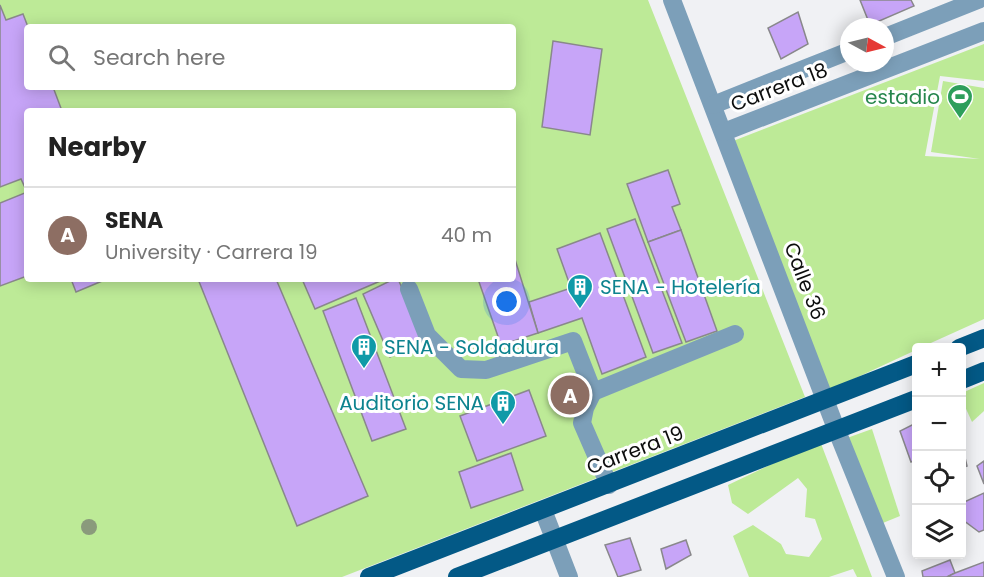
<!DOCTYPE html>
<meta charset="utf-8">
<style>
body{margin:0;font-family:Poppins,sans-serif;background:#f2f2f2;color:#222}
.controls{position:absolute;right:18px;bottom:18px;display:grid;overflow:hidden;border-radius:6px;box-shadow:0 3px 15px #0003}
.controls button{width:54px;height:54px;display:grid;place-items:center;padding:0;border:0;border-bottom:2px solid #e0e0e0;background:#fff;color:#222;font:30px sans-serif}
.compass{position:absolute;left:840px;top:18px;width:54px;height:54px;border-radius:50%;background:#fff;box-shadow:0 3px 15px #0003;rotate:97deg}
.you{position:absolute;left:507px;top:302px;width:21px;height:21px;margin:-15px;border:4px solid #fff;border-radius:50%;background:#1a73e8;box-shadow:0 0 0 9px #1a73e833}
.badge{display:grid;place-items:center;width:39px;height:39px;border-radius:50%;background:#2563eb;color:#fff;font-size:20px;font-weight:700}
.pin{position:absolute;translate:-50% -50%;border:3px solid #fff;box-shadow:0 2px 6px #0006}
.list{margin:0;padding:0;list-style:none}
h2{display:flex;justify-content:space-between;align-items:center;height:78px;margin:0;padding:0 24px;font-size:26px}
h2 small{font-size:20px;font-weight:400;color:#767676}
.list li{display:grid;grid-template-columns:39px 1fr auto;gap:18px;align-items:center;box-sizing:border-box;height:96px;padding:0 24px;border-top:2px solid #e0e0e0}
.list b{display:block;font-size:22px;white-space:nowrap}
.list p{margin:0;font-size:20px;white-space:nowrap;color:#767676}
.list em{font-size:20px;font-style:normal;color:#767676}
.icon{flex:none;width:33px;height:33px;fill:none;stroke:currentColor;stroke-width:2;stroke-linecap:round;stroke-linejoin:round}
.map{position:relative;flex:none;width:984px;height:577px;overflow:hidden}
.search{position:absolute;background:#fff;box-shadow:0 3px 15px #0003;left:24px;top:24px;width:492px;height:66px;display:flex;align-items:center;gap:15px;box-sizing:border-box;padding:0 21px;border-radius:6px;color:#767676;font-size:22px}
.panel{position:absolute;background:#fff;box-shadow:0 3px 15px #0003;left:24px;top:108px;width:492px;height:174px;border-radius:6px}
.map>svg:first-child{display:block}
</style>
<div class="map">
<svg width="984" height="577" viewBox="0 0 984 577">
<rect width="100%" height="100%" fill="#f0f1f4"/>
<!-- green -->
<g fill="#bdea97" fill-rule="evenodd">
<path d="M0,0H648L805,397L342,577H0ZM27,27H513V87H27ZM27,111H513V279H27Z"/>
<polygon points="984,44 984,81 940,76 925,156 980,159 931,152 943,81 984,88 984,319 922,347 916,348 916,350 830,390 733,141"/>
<polygon points="984,383 984,411 972,422 962,400 962,393"/>
<polygon points="872,429 900,516 878,525 847,438"/>
<polygon points="820,441 872,577 857,577 853,569 829,577 749,577 733,536 753,525 781,544 786,554 809,557 822,539 815,519 805,517 807,489 798,478 748,514 732,503 728,485"/>
</g>
<!-- building -->
<g fill="#c7a5f8" stroke="#89888b" stroke-width="1.5">
<polygon points="860,0 911,0 914,6 870,25"/>
<polygon points="0,5 6,20 23,14 28,27 27,87 53,87 62,111 27,111 27,192 21,179 0,187"/>
<polygon points="798,12 808,44 781,59 768,28"/>
<polygon points="553,41 602,49 590,135 542,127"/>
<polygon points="668,170 680,204 672,207 681,230 648,242 627,184"/>
<polygon points="27,192 27,276 0,286 0,203"/>
<polygon points="635,219 682,343 653,353 607,229"/>
<polygon points="681,230 717,331 686,342 648,242"/>
<polygon points="600,233 646,357 602,374 582,318 538,333 529,302 571,288 557,249"/>
<polygon points="513,253 538,333 501,345 478,279 513,279"/>
<polygon points="71,279 107,279 76,292"/>
<polygon points="198,279 276,279 368,496 297,526"/>
<polygon points="302,279 385,279 315,309"/>
<polygon points="394,279 398,279 425,340 390,357 363,294"/>
<polygon points="356,298 406,429 372,441 323,311"/>
<polygon points="529,390 546,436 477,461 460,416"/>
<polygon points="916,423 916,460 911,462 900,431"/>
<polygon points="962,449 963,449 967,466 962,468"/>
<polygon points="511,453 523,490 471,508 459,472"/>
<polygon points="984,461 984,484 977,466"/>
<polygon points="984,493 984,530 979,532 963,520 962,503"/>
<polygon points="630,538 641,570 618,577 605,545"/>
<polygon points="686,540 691,555 666,569 661,549"/>
<polygon points="950,560 955,573 947,577 923,577 922,571"/>
<polygon points="984,562 984,577 947,577 955,573"/>
</g>
<g fill="none" stroke-linecap="round" stroke-linejoin="round">
<!-- minor -->
<g stroke="#7c9fb9" stroke-width="18">
<polyline points="672,0 837,431 896,577"/>
<polyline points="885,37 978,0"/>
<polyline points="713,105 849,51"/>
<polyline points="724,132 984,31"/>
<polyline points="409,289 427,335 461,369 486,370 573,341 593,392 585,408 582,423 609,485"/>
<polyline points="593,392 735,334"/>
<polyline points="543,510 569,577"/>
</g>
<!-- major -->
<g stroke="#035986" stroke-width="18">
<polyline points="959,348 984,338"/>
<polyline points="962,380 984,371"/>
<polyline points="369,577 916,364"/>
<polyline points="457,577 916,399"/>
</g>
</g>
<!-- trees -->
<circle fill="#8a9a7c" cx="89" cy="527" r="8"/>
<!-- icons -->
<defs>
<symbol id="stadium-pin" viewBox="-11 -11 22 30"><path d="M0 17L-7.5 6A9.5 9.5 0 1 1 7.5 6Z" fill="#2e9e5b" stroke="#fff"/><path d="M0-5a6.5 5 0 1 0 0 10a6.5 5 0 1 0 0-10ZM-3.5-1.8h7v3.6h-7Z" fill="#fff"/></symbol>
<symbol id="building-pin" viewBox="-11 -11 22 30"><path d="M0 17L-7.5 6A9.5 9.5 0 1 1 7.5 6Z" fill="#0f9aa8" stroke="#fff"/><path d="M-4-6H4V6H1V3H-1V6H-4ZM-2.5-4.3h1.7v1.8h-1.7ZM.8-4.3h1.7v1.8H.8ZM-2.5-1h1.7V.8h-1.7ZM.8-1h1.7V.8H.8Z" fill="#fff"/></symbol>
</defs>
<g fill-rule="evenodd">
<use href="#stadium-pin" x="945" y="82" width="30" height="40"/>
<use href="#building-pin" x="565" y="272" width="30" height="40"/>
<use href="#building-pin" x="349" y="332" width="30" height="40"/>
<use href="#building-pin" x="488" y="388" width="30" height="40"/>
</g>
<g text-anchor="middle" dominant-baseline="central" stroke-width="6" stroke-linejoin="round" paint-order="stroke">
<!-- street labels -->
<g font-size="20" fill="#0c0d0d" stroke="#fff">
<text transform="translate(779 87) rotate(-21)">Carrera 18</text>
<text transform="translate(805 281) rotate(69)">Calle 36</text>
<text transform="translate(635 450) rotate(-21)">Carrera 19</text>
</g>
<!-- leisure labels -->
<g font-size="20" fill="#27864d" stroke="#fff" text-anchor="end">
<text x="940" y="97">estadio</text>
</g>
<!-- culture labels -->
<g font-size="20" fill="#0d838f" stroke="#fff" text-anchor="start">
<text x="600" y="287">SENA - Hotelería</text>
<text x="384" y="347">SENA - Soldadura</text>
<text x="484" y="403" text-anchor="end">Auditorio SENA</text>
</g>
</g>
</svg>
<div class="controls">
<button>+</button>
<button>−</button>
<button><svg class="icon" aria-label="locate" viewBox="0 0 24 24"><circle cx="12" cy="12" r="6"/><path d="M12 2v4M12 18v4M2 12h4M18 12h4"/></svg></button>
<button><svg class="icon" aria-label="layers" viewBox="0 0 24 24"><path d="M12 4l9 5-9 5-9-5zM3 14l9 5 9-5"/></svg></button>
</div>
<svg class="compass" viewBox="-18 -18 36 36"><path d="M0-13l5 13h-10z" fill="#e53935"/><path d="M0 13l5-13h-10z" fill="#767676"/></svg>
<div class="you"></div>
<div class="pin badge" style="left:570px;top:395px;background:#8d6e63">A</div>
<div class="search"><svg class="icon" aria-label="search" viewBox="0 0 24 24"><circle cx="10" cy="10" r="6"/><path d="M15 15l6 6"/></svg>Search here</div>
<section class="panel">
<h2>Nearby<small></small></h2>
<ul class="list">
<li><span class="badge" style="background:#8d6e63">A</span><div><b>SENA</b><p>University · Carrera 19</p></div><em>40 m</em></li>
</ul>
</section>
</div>
